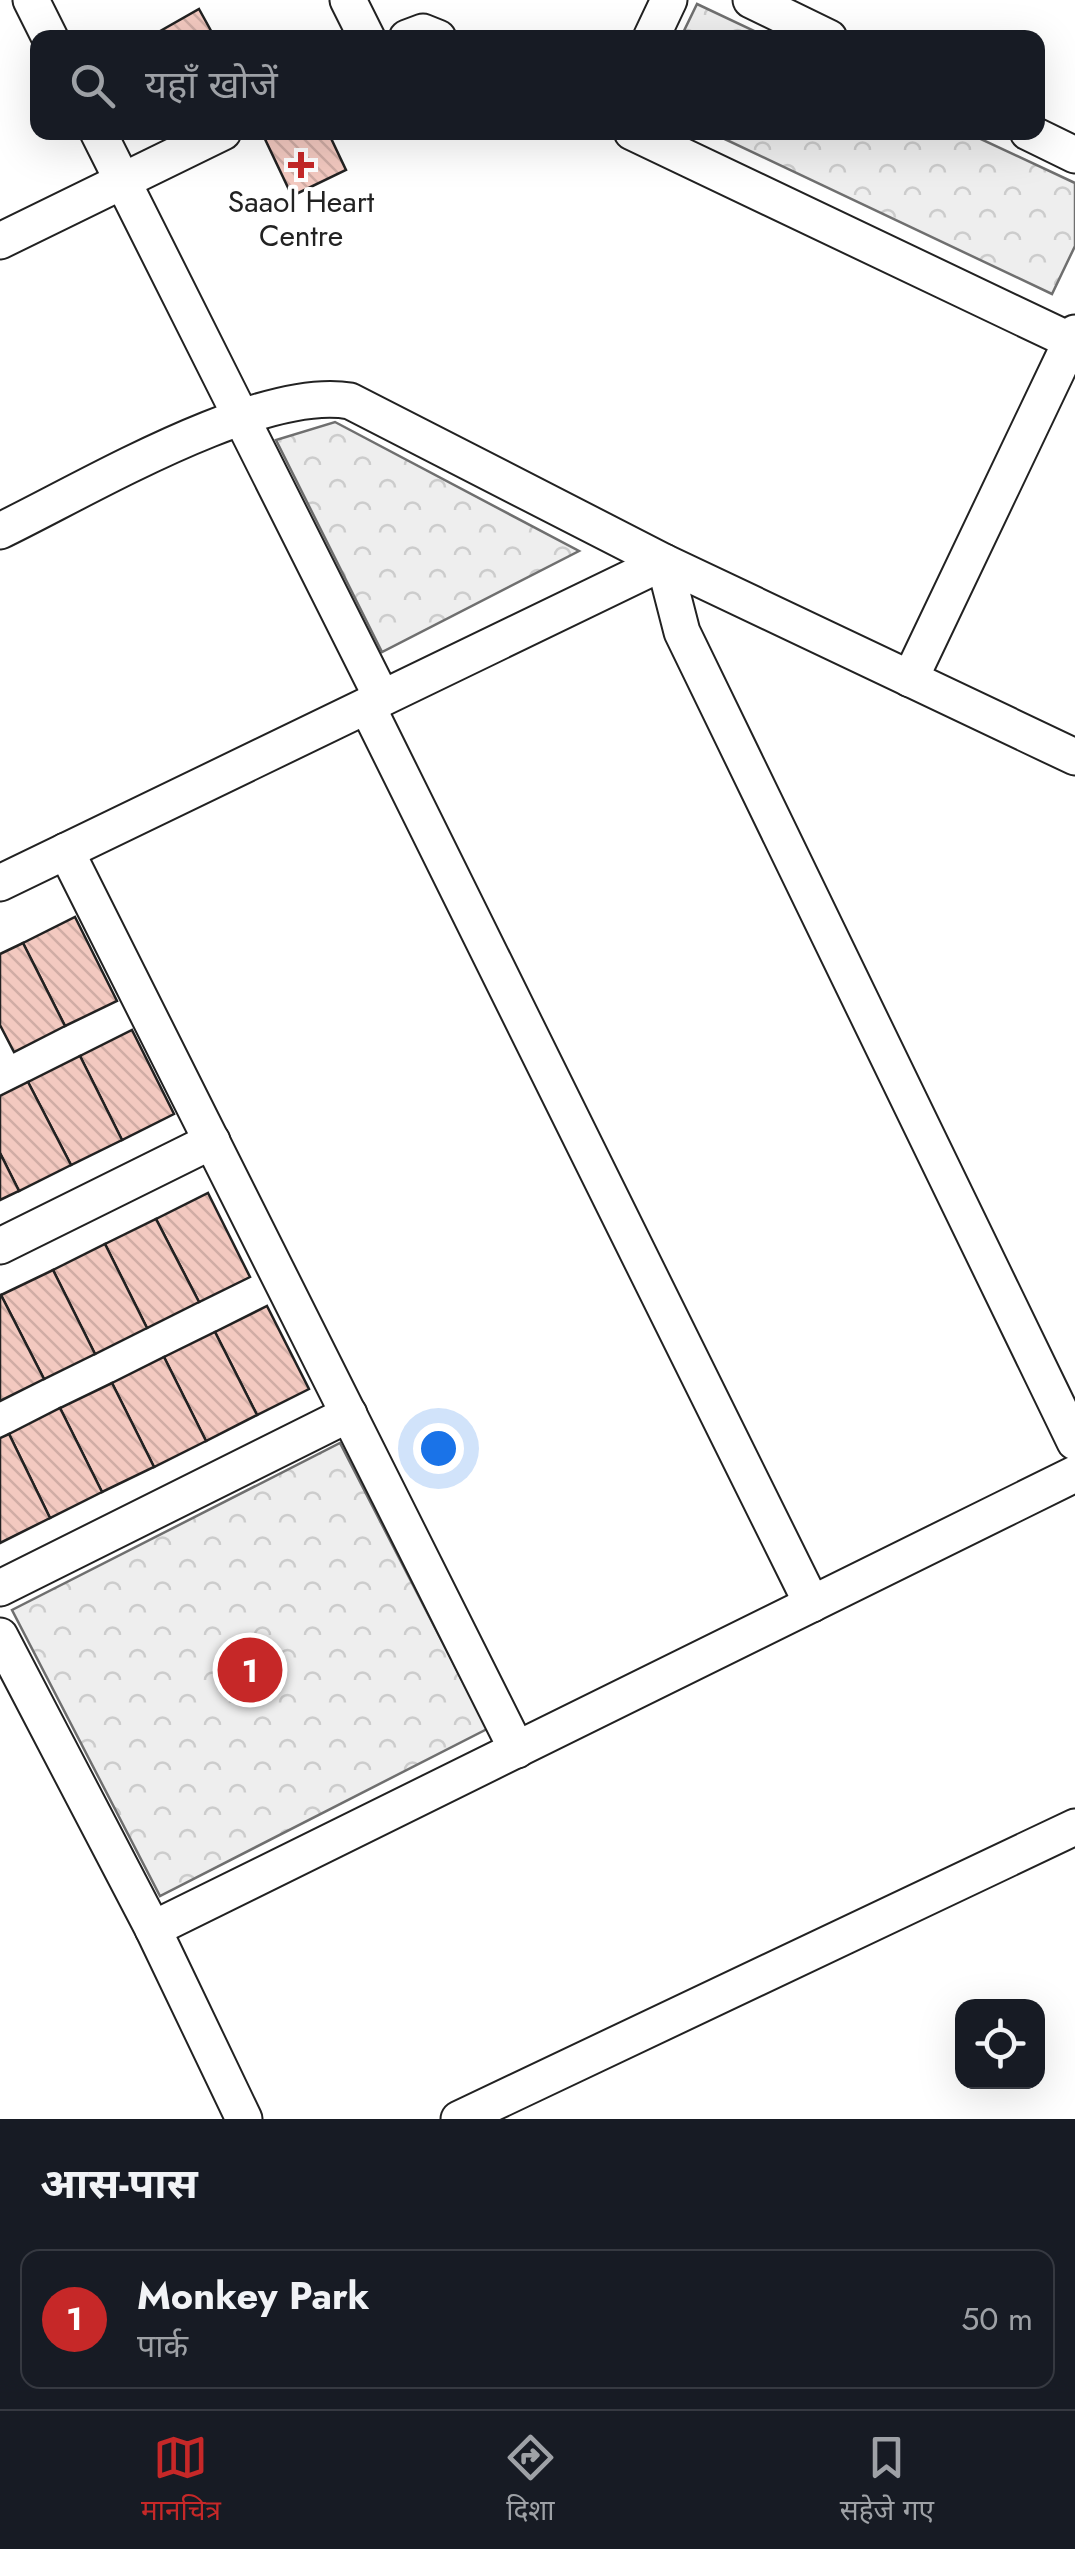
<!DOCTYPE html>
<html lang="hi">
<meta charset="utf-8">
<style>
body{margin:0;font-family:Jost,"Noto Sans Devanagari",sans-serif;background:#242831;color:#f1f3f6}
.controls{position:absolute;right:30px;bottom:30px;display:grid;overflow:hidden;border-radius:20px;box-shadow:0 10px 40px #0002}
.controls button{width:90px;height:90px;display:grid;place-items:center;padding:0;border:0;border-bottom:2px solid #363941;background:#171b24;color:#f1f3f6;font:50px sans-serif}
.you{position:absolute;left:438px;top:1448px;width:35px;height:35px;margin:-25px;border:8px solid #fff;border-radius:50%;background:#1a73e8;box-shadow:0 0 0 15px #1a73e833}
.badge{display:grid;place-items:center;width:65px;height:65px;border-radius:50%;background:#c62828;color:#fff;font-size:32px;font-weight:700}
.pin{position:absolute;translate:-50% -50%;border:5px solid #fff;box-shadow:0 2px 10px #0006}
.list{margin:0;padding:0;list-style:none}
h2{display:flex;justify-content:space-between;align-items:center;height:130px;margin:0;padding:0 40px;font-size:42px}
h2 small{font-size:32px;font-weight:400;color:#9ea1a6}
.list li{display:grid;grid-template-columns:65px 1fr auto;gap:30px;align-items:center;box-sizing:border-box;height:140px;margin:0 20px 20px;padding:0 20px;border:2px solid #363941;border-radius:20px}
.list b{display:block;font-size:38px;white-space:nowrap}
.list p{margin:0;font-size:32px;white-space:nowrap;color:#9ea1a6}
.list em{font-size:32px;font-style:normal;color:#9ea1a6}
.icon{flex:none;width:55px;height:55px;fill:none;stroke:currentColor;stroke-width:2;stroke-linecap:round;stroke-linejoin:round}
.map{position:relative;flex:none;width:1075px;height:2119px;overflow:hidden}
.search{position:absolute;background:#171b24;box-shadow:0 10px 40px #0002;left:30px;right:30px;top:30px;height:110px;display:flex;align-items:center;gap:25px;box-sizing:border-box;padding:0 35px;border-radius:20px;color:#9ea1a6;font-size:38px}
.sheet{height:290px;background:#171b24}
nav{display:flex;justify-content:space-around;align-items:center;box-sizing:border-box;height:140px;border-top:2px solid #363941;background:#171b24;font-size:28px;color:#9ea1a6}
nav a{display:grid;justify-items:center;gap:5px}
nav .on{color:#c62828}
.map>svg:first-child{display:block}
</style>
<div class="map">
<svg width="1075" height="2119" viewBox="0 0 1075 2119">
<defs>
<pattern id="park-crowns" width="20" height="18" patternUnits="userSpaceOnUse" patternTransform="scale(2.5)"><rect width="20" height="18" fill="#eee"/><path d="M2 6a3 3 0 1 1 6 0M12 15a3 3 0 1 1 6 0" fill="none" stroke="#ccc"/></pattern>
<pattern id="building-back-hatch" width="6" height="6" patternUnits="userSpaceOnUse" patternTransform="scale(2.5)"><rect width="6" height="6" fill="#f3c9c0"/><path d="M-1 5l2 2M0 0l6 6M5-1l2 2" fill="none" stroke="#d0aca5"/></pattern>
</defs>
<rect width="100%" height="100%" fill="#fff"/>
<!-- park -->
<g fill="url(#park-crowns)" stroke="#6f6f6f" stroke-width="2.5">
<polygon points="697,4 767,37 681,37"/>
<polygon points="712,133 968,133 1075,183 1075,246 1052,294"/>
<polygon points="335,422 579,551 382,652 276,440"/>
<polygon points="340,1443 487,1729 160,1896 12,1610"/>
</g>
<!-- building -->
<g fill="url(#building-back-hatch)" stroke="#222" stroke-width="2.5">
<polygon points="199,9 215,38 148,38"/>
<polygon points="273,132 328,132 346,170 292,196 264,137"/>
<polygon points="75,917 117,1001 65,1026 23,943"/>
<polygon points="23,943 65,1026 14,1052 0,1025 0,954"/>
<polygon points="132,1030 174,1114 122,1140 80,1056"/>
<polygon points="80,1056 122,1140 71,1165 28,1082"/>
<polygon points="28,1082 71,1165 19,1191 0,1153 0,1096"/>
<polygon points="0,1153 19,1191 0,1200"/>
<polygon points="208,1193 250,1277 199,1302 156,1219"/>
<polygon points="156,1219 199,1302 147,1328 105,1244"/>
<polygon points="105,1244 147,1328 95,1354 53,1270"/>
<polygon points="53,1270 95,1354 44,1379 1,1295"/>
<polygon points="1,1295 44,1379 0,1401 0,1296"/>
<polygon points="267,1306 309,1389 257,1415 215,1332"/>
<polygon points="215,1332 257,1415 206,1441 164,1357"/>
<polygon points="164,1357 206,1441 154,1467 112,1383"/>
<polygon points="112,1383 154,1467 102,1492 60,1408"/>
<polygon points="60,1408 102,1492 50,1518 9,1434"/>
<polygon points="9,1434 50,1518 0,1543 0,1438"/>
</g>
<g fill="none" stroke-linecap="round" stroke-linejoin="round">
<defs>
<g id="minor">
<polyline points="31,0 50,38"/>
<polyline points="348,0 367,38"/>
<polyline points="751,0 829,38"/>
<polyline points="407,38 423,32 438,38"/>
<polyline points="651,38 669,0"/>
<polyline points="98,132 382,698"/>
<polyline points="632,132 1071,341"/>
<polyline points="1028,132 1075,155"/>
<polyline points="0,241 223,132"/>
<path d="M0,531C85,490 259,385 350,401L664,562L682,632L1075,1442"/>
<polyline points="910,679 1075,333"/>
<polyline points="367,706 812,1604"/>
<polyline points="66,851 517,1750"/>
<polyline points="0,883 664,562 1075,757"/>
<polyline points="0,1246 212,1141"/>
<polyline points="0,1588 349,1414"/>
<polyline points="0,1636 153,1929 244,2119"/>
<polyline points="153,1929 1075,1474"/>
<polyline points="459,2119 1075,1827"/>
</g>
</defs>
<!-- minor casing -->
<use href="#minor" stroke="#222" stroke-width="39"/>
<!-- minor -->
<use href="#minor" stroke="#fff" stroke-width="35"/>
</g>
<!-- markers -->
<path fill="#c62828" stroke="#fff" stroke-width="4" d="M296 150h10v10h10v10h-10v10h-10v-10h-10v-10h10z"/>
<g text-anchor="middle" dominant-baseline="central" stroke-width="8" stroke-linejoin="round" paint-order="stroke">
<!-- poi labels -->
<g font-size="30" fill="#222" stroke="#fff">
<text x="301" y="201">Saaol Heart<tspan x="301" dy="34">Centre</tspan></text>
</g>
</g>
</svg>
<div class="controls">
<button><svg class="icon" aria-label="locate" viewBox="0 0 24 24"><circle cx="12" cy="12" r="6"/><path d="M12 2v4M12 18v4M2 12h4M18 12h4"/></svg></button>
</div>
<div class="you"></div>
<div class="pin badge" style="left:250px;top:1670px">1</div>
<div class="search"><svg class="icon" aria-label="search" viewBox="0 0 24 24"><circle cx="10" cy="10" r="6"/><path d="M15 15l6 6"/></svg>यहाँ खोजें</div>
</div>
<section class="sheet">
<h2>आस-पास<small></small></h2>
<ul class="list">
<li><span class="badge">1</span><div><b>Monkey Park</b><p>पार्क</p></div><em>50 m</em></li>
</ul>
</section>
<nav>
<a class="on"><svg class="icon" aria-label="map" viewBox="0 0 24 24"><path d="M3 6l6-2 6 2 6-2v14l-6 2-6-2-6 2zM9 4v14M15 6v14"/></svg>मानचित्र</a>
<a><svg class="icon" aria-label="directions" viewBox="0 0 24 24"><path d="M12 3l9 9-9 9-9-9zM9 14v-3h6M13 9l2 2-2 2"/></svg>दिशा</a>
<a><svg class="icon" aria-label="saved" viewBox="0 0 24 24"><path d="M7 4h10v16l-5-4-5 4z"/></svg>सहेजे गए</a>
</nav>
